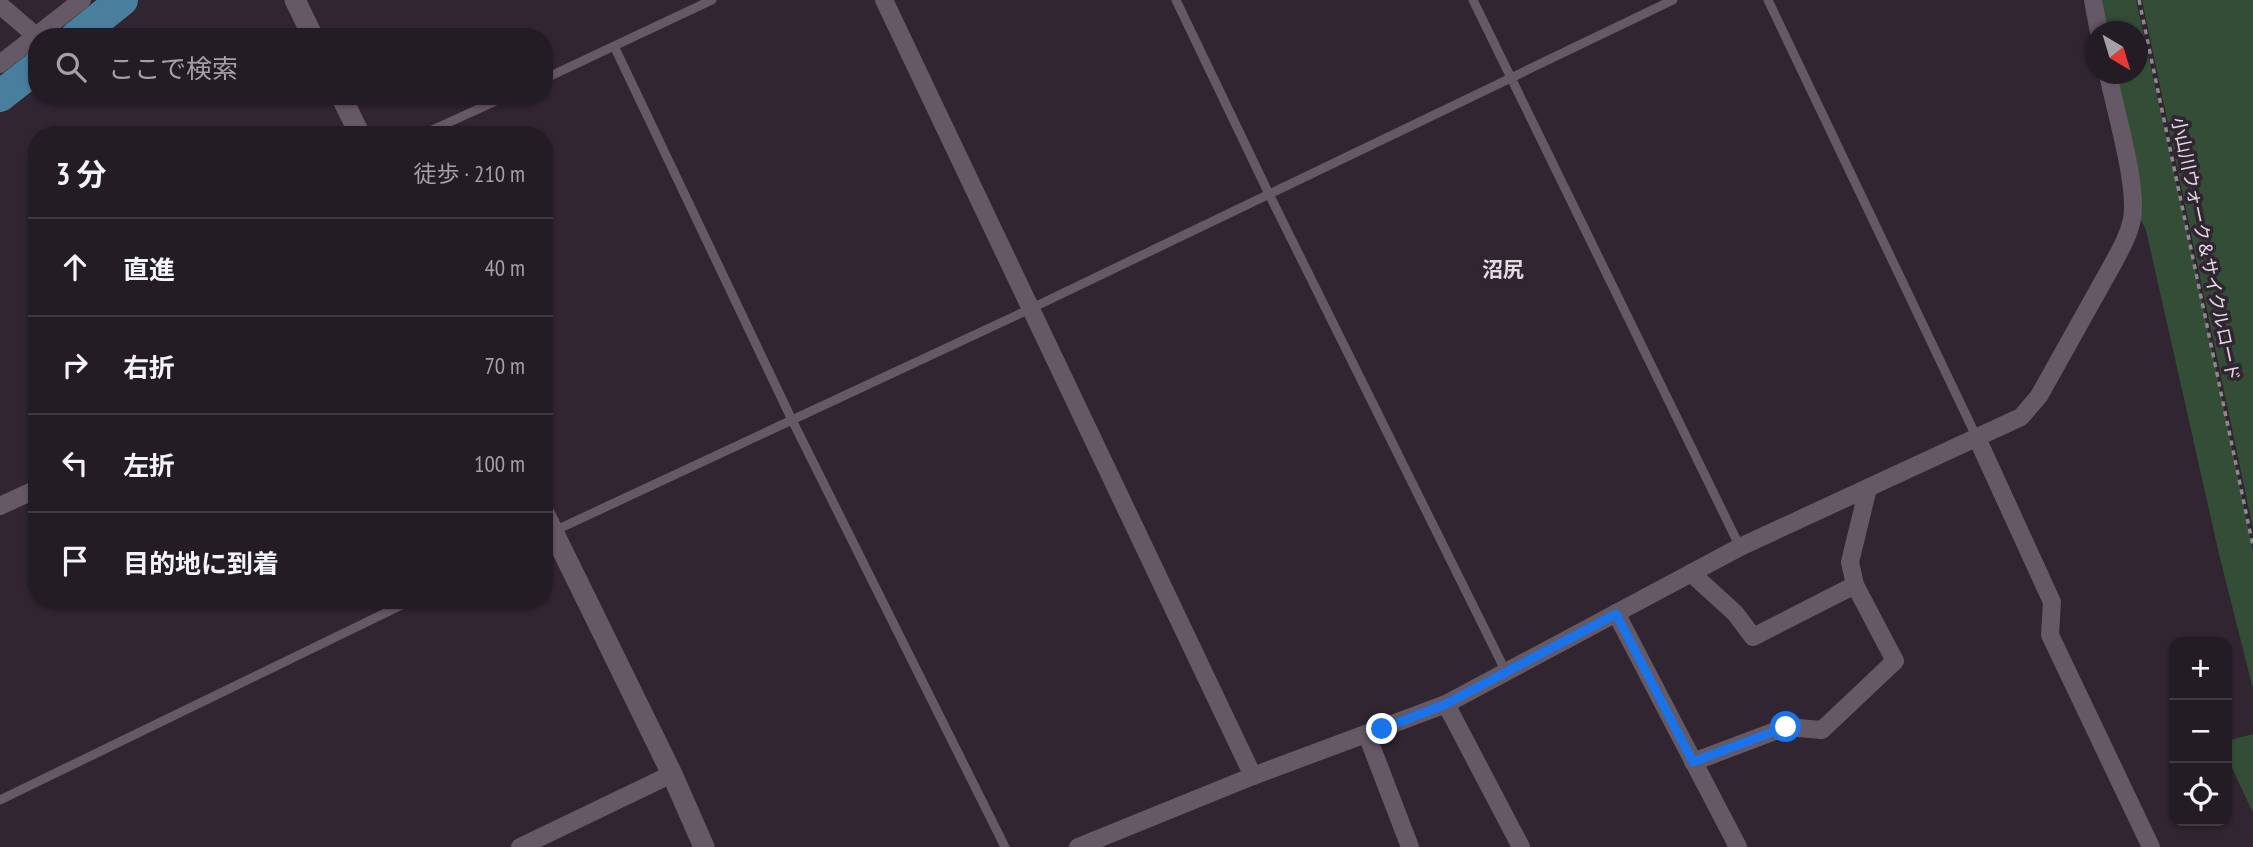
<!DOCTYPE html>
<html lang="ja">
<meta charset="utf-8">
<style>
body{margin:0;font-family:"PT Sans Narrow","Noto Sans JP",sans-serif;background:#2c252c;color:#f1f3f6}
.controls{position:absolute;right:21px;bottom:21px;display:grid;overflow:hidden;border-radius:14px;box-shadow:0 2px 5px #0004}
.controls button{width:63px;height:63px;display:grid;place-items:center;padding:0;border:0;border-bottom:2px solid #413a41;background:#241c24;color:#f1f3f6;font:35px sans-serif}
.compass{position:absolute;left:2085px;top:21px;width:63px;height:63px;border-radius:50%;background:#241c24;box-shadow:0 2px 5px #0004;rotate:142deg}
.stop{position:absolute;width:21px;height:21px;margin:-16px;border:5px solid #1a73e8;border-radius:50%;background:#fff}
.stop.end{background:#1a73e8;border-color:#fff;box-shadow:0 2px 7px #0008}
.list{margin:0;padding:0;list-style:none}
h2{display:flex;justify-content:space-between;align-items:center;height:91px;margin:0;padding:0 28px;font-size:30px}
h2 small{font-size:23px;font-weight:400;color:#a3a1a6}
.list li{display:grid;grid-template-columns:46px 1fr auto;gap:21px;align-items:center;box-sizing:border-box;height:98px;padding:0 28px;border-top:2px solid #413a41}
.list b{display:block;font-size:26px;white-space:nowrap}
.list em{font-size:23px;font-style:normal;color:#a3a1a6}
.icon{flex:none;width:38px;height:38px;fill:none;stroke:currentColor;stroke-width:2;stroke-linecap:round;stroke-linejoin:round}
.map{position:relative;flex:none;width:2253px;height:847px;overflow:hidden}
.search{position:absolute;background:#241c24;box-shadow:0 2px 5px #0004;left:28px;top:28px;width:525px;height:77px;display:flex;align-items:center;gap:18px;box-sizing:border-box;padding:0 24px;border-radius:28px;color:#a3a1a6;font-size:26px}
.panel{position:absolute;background:#241c24;box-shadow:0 2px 5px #0004;left:28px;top:126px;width:525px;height:483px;border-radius:28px}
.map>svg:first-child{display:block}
</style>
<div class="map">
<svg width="2253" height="847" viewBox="0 0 2253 847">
<rect width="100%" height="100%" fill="#302530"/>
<!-- green -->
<g fill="#344d36">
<polygon points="2100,0 2136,0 2196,272 2253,551 2253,689 2219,554 2146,230 2139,216 2115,74 2138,74 2138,32 2106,31"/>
<polygon points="2142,0 2253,0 2253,529"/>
<polygon points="2253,734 2253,813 2227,757 2227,741"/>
</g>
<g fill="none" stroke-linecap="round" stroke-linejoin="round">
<!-- river -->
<g stroke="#497f9d" stroke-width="32">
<polyline points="76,37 122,0"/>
<polyline points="0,96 37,67"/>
</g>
<!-- path -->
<polyline stroke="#8f868f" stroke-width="3.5" stroke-dasharray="5 5" stroke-linecap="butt" points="2139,0 2253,546"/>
<!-- lane -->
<g stroke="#655966" stroke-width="9">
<polyline points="1176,0 1269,194 1506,672"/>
<polyline points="1473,0 1740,547"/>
<polyline points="1768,0 1977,438"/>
<polyline points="615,48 792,420 1005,847"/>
<polyline points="544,79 712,0"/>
<polyline points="421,135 507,96"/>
<polyline points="552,532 1030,309 1673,0"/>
<polyline points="0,800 412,600"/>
</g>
<!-- street -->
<g stroke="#655966" stroke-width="18">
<polyline points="884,0 1253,776"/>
<polyline points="2093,0 2099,32"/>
<polyline points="0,5 36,36"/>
<polyline points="0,64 82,0"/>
<polyline points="1977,438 2052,602 2050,635 2151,847"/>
<polyline points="0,506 37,489"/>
<polyline points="1691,573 1735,613 1753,637 1855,585"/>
<polyline points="1616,613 1738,847"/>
<polyline points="1446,704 1521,847"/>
<polyline points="1367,735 1410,847"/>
<polyline points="1693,762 1786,727 1822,730 1895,661 1855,585 1850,562 1868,488"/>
<polyline points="520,847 672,774"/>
<path d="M1078,847L1253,776L1446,704L1740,547L2021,417L2039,396L2115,260C2122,247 2129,234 2132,219C2138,185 2115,110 2108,74"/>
</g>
<!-- secondary -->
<g stroke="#655966" stroke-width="21">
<polyline points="295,0 313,37"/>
<polyline points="341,96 360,135"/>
<polyline points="544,513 672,774 704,847"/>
</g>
</g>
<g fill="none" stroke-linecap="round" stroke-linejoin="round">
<!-- route -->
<polyline stroke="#1a73e8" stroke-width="9" points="1382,729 1446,704 1616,614 1693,762 1786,727"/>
</g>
<g text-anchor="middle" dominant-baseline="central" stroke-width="7" stroke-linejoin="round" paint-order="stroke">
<!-- street labels -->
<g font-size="18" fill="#e2dbe2" stroke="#302530">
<text transform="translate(2206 249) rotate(78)">小山川ウォーク＆サイクルロード</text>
</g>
<!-- quarter labels -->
<g font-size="21" font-weight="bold" fill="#e2dbe2" stroke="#302530">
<text x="1503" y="269">沼尻</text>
</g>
</g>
</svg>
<div class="controls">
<button>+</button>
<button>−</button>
<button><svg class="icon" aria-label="locate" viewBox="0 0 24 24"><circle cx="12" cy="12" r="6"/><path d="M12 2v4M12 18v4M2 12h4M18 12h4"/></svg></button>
</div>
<svg class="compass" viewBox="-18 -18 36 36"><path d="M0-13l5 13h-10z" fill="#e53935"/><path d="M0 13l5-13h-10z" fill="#a3a1a6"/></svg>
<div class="stop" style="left:1786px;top:727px"></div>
<div class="stop end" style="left:1382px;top:729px"></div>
<div class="search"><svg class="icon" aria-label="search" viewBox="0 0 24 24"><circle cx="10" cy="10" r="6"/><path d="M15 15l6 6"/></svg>ここで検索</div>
<section class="panel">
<h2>3 分<small>徒歩 · 210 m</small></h2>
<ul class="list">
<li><svg class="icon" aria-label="ahead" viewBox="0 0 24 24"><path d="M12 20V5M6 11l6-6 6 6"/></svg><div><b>直進</b></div><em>40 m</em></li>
<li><svg class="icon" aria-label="right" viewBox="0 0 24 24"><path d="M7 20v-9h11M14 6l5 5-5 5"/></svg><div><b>右折</b></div><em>70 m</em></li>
<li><svg class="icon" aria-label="left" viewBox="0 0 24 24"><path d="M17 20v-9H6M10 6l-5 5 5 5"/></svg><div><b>左折</b></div><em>100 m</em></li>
<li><svg class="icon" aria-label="arrive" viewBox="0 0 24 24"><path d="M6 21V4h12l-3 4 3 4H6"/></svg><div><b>目的地に到着</b></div></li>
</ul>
</section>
</div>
